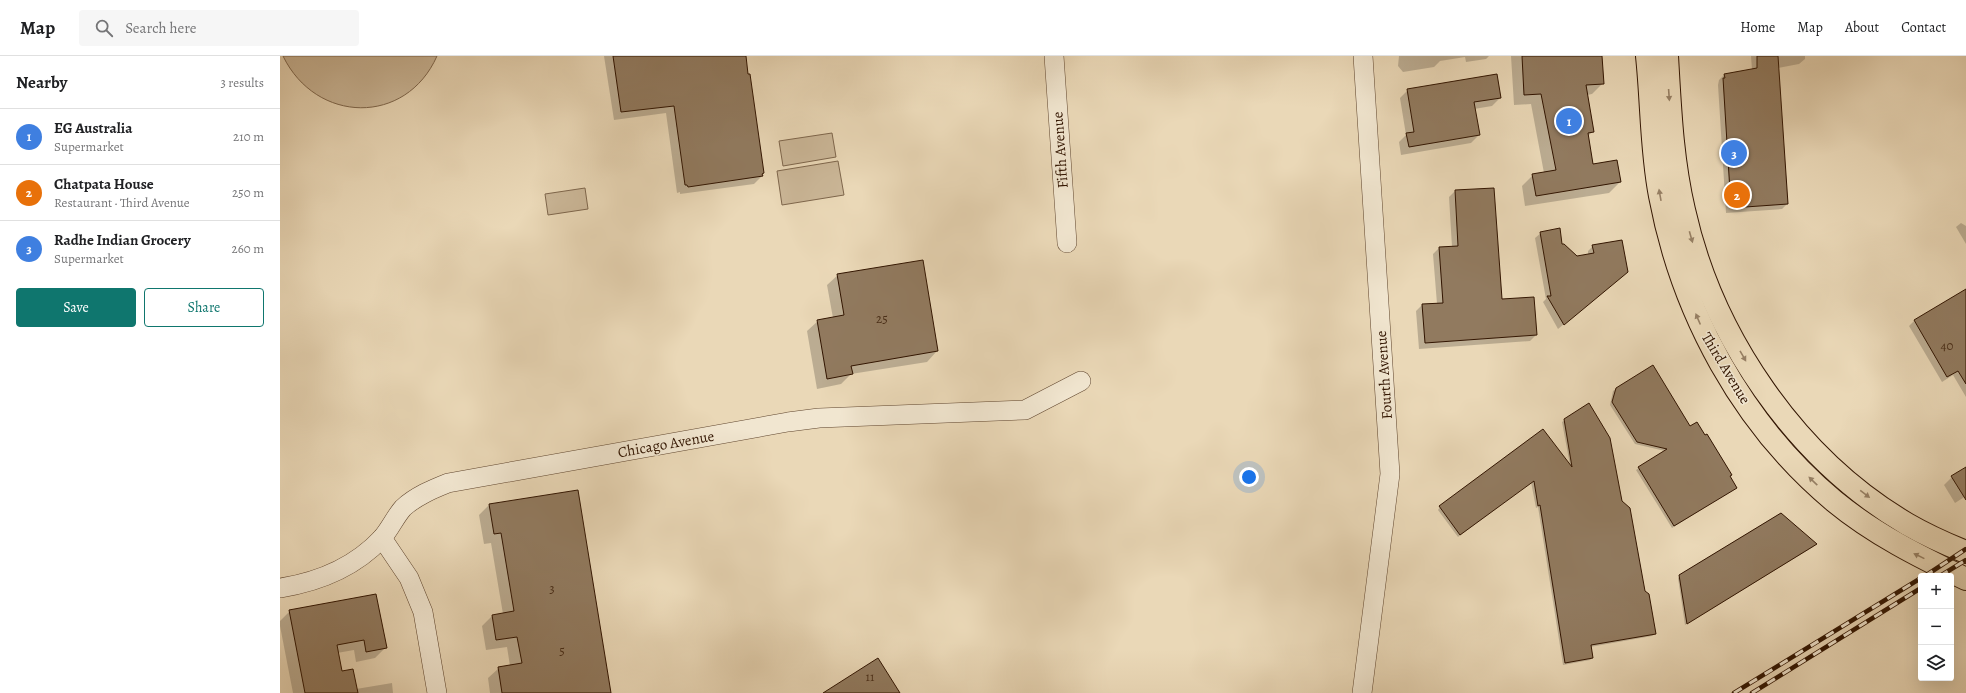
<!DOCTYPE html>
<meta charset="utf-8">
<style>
body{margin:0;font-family:Alegreya,serif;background:#f6f6f6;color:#202124}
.controls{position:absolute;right:12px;bottom:12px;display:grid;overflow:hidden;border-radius:4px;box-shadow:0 4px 16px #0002}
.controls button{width:36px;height:36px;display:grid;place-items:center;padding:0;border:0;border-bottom:1px solid #e0e0e0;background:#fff;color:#202124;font:20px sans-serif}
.you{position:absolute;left:969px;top:421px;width:14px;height:14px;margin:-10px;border:3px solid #fff;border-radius:50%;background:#1a73e8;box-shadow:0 0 0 6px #1a73e833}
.badge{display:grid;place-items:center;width:26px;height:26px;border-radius:50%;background:#0f766e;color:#fff;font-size:13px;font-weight:700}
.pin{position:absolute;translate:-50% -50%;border:2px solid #fff;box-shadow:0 1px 4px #0006}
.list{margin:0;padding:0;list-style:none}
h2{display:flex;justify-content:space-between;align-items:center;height:52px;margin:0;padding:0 16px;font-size:17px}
h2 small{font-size:13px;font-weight:400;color:#757577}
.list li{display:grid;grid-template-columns:26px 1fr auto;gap:12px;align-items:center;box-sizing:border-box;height:56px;padding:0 16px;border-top:1px solid #e0e0e0}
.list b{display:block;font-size:15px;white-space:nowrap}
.list p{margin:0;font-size:13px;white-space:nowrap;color:#757577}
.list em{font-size:13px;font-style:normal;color:#757577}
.actions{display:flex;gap:8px;padding:12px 16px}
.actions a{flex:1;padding:9px 0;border:1px solid #0f766e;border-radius:4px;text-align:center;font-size:14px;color:#0f766e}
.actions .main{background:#0f766e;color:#fff}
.icon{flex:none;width:22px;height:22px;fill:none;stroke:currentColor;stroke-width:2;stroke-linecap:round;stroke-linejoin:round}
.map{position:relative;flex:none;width:1686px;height:637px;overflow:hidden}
header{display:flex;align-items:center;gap:24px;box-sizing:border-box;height:56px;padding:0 20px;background:#fff;border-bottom:1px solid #e0e0e0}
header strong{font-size:19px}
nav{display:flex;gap:22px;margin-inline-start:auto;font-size:14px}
.search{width:280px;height:36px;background:#f6f6f6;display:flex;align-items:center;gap:10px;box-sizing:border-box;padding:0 14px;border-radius:4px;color:#757577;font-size:15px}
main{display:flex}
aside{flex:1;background:#fff}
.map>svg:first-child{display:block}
</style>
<header>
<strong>Map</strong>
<div class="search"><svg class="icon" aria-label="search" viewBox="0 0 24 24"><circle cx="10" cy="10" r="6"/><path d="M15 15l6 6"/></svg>Search here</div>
<nav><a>Home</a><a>Map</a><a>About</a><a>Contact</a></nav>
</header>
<main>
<aside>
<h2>Nearby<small>3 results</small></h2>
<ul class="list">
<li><span class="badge" style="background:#3f7fe0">1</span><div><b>EG Australia</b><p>Supermarket</p></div><em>210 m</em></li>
<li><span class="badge" style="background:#e8710a">2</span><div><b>Chatpata House</b><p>Restaurant · Third Avenue</p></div><em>250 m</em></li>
<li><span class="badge" style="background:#3f7fe0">3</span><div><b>Radhe Indian Grocery</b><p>Supermarket</p></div><em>260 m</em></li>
</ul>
<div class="actions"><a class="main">Save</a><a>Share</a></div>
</aside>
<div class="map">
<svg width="1686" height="637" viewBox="0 0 1686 637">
<rect width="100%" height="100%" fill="#ead8b7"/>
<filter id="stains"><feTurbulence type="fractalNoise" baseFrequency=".005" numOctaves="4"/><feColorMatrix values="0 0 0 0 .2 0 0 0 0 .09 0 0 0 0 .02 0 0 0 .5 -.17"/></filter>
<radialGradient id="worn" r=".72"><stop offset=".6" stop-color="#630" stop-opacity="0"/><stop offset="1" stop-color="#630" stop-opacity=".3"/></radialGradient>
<!-- green -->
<g fill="#cbb798" stroke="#7e664c">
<path d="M3,0H157C126,70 36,68 3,0Z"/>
<polygon points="552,77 556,101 503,110 499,85"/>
<polygon points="558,105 564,139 502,149 497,115"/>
<polygon points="305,132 308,153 268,159 265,138"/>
</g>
<!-- shadow -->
<g fill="#0003">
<polygon points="324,0 465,0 483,117 482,120 474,128 400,138 400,136 397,137 386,57 334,64"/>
<polygon points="1119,0 1209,0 1206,3 1186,6 1185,1 1160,5 1154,11 1123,16 1118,10"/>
<polygon points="1231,0 1321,0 1323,27 1312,38 1307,39 1313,75 1307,81 1312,109 1340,126 1329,137 1245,150 1242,130 1253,119 1264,117 1251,48 1234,49"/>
<polygon points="1471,0 1525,0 1525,3 1519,8 1498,12 1507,148 1502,153 1446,157 1438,29 1439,24 1445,18 1472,14"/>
<polygon points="1128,34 1220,42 1212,50 1194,53 1199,79 1191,87 1121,99 1119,86 1126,79 1120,42"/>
<polygon points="1175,135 1221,244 1256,279 1250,285 1139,293 1136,255 1142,249 1157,248 1153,198 1159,192 1172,191 1169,141"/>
<polygon points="1681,167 1686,170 1686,188 1676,171"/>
<polygon points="1261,177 1297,201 1308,199 1308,195 1313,190 1347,216 1278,273 1263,246 1266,243 1255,182"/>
<polygon points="558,219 657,295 647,306 571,318 561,328 537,333 527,275 538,265 553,262 547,229"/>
<polygon points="1686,234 1686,341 1673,319 1662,326 1629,270 1634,265"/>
<polygon points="1336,333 1410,371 1449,420 1456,432 1392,472 1356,414 1385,395 1355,388 1330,349 1333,335"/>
<polygon points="1285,364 1341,446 1375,578 1372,580 1310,591 1312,602 1310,604 1283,609 1258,451 1256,452 1251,426 1178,481 1158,454 1160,451 1290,409 1282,366"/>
<polygon points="1686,413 1686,440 1675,447 1664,429 1672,421"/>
<polygon points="209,449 330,637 210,637 208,622 219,612 230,610 227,591 206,594 202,570 212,560 223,558 211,487 204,488 199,459"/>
<polygon points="1535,488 1533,491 1405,569 1398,522 1400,520"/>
<polygon points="10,555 106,591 95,602 76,606 74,594 57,597 61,616 76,633 112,627 113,637 13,637 0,570 0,565"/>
</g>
<!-- building -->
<g fill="#917a5f" stroke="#311400">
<polygon points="333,0 466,0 468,18 470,18 484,117 482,118 483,120 408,131 407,129 405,129 394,50 341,56"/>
<polygon points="1242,0 1322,0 1324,28 1306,29 1314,76 1308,77 1313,108 1337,104 1341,126 1256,140 1252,118 1276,114 1261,38 1244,39"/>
<polygon points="1477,0 1498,0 1508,148 1451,152 1443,22 1445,22 1444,18 1477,12"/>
<polygon points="1217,18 1221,42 1194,46 1200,79 1129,91 1126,77 1134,76 1127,33"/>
<polygon points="1214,132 1222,243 1254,241 1257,279 1145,287 1142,248 1163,247 1159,191 1178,190 1175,134"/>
<polygon points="1280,172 1282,188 1284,188 1297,200 1314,197 1312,189 1342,184 1348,216 1284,269 1267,240 1271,240 1260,176"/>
<polygon points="643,204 658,295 571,310 573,318 547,323 537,264 564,259 557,218"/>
<polygon points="1686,233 1686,328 1678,315 1667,321 1634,264"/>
<polygon points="1373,309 1410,370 1417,366 1425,379 1427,378 1452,419 1450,420 1457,432 1394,470 1358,411 1387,393 1357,386 1332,346 1336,332"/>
<polygon points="1309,347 1330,382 1342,445 1350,452 1365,535 1369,538 1376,578 1311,589 1313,602 1285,607 1260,449 1258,450 1254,425 1180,479 1159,450 1263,373 1292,411 1284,363"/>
<polygon points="1686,411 1686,444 1671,420"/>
<polygon points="298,434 331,637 222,637 218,611 242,607 237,581 216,584 212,559 234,555 221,477 214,478 209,448"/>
<polygon points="1501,457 1537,488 1407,568 1399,519"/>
<polygon points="96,538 107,592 86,596 84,584 57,589 62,615 73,613 78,637 25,637 9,554"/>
<polygon points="598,602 620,637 543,637"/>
</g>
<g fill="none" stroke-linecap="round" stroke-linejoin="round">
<defs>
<g id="minor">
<polyline points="774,0 787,187"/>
<polyline points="102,482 129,522 143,556 157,637"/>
<path d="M0,532C38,526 75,511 102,482C110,473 115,461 123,452C136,440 153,433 168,427L508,366L539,362L745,354L801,325"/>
<polyline points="1082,637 1110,418 1083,0"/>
</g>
<g id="major">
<path d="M1367,0C1372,47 1371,94 1380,140C1402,257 1462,368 1554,445C1594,478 1640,501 1686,523"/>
<path d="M1387,0C1390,51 1392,103 1404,154C1432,280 1515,402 1627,468C1646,479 1666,488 1686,496"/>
</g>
</defs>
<!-- minor casing -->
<use href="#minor" stroke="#5f452e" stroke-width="20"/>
<!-- major casing -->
<use href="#major" stroke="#311400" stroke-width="24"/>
<!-- minor -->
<use href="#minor" stroke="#f1e6d0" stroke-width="19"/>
<!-- major -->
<use href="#major" stroke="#ead8b7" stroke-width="22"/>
<defs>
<g id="rail">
<polyline points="1645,520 1686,493"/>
<polyline points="1660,520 1686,504"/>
<polyline points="1454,637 1641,522"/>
<polyline points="1472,637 1641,532"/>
</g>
</defs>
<!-- rail casing -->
<use href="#rail" stroke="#311400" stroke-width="4.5"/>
<!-- rail -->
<use href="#rail" stroke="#f1e6d0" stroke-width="3" stroke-dasharray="9" stroke-linecap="butt"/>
</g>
<!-- one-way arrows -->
<defs><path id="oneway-solid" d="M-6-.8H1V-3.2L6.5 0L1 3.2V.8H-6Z"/></defs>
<g fill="#978065">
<use href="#oneway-solid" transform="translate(1389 39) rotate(86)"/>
<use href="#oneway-solid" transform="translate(1380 139) rotate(-100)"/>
<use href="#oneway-solid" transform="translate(1411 181) rotate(74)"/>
<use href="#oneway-solid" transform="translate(1418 263) rotate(-113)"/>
<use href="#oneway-solid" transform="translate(1463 300) rotate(60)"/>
<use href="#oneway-solid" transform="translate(1533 425) rotate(-136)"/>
<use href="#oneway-solid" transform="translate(1585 438) rotate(37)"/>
<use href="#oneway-solid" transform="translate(1639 500) rotate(-154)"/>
</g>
<g text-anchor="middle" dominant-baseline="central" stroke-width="3" stroke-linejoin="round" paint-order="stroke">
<!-- number labels -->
<g font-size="13" fill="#492e18">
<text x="602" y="262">25</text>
<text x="1667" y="289">40</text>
<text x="272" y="532">3</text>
<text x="282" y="594">5</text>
<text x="590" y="620">11</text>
</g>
<!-- street labels -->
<g font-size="15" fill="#311400" stroke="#f1e6d0">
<text transform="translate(780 94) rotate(-94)">Fifth Avenue</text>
<text transform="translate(1446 312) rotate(59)">Third Avenue</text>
<text transform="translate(1104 319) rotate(-94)">Fourth Avenue</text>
<text transform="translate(386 388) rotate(-10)">Chicago Avenue</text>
</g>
</g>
<rect width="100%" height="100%" filter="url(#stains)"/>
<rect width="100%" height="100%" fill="url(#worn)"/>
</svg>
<div class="controls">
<button>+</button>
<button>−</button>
<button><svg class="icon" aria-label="layers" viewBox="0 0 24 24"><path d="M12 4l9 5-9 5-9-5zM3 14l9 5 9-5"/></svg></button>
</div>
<div class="you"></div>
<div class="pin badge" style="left:1289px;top:65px;background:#3f7fe0">1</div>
<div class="pin badge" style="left:1457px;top:139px;background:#e8710a">2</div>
<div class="pin badge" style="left:1454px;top:97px;background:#3f7fe0">3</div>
</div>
</main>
